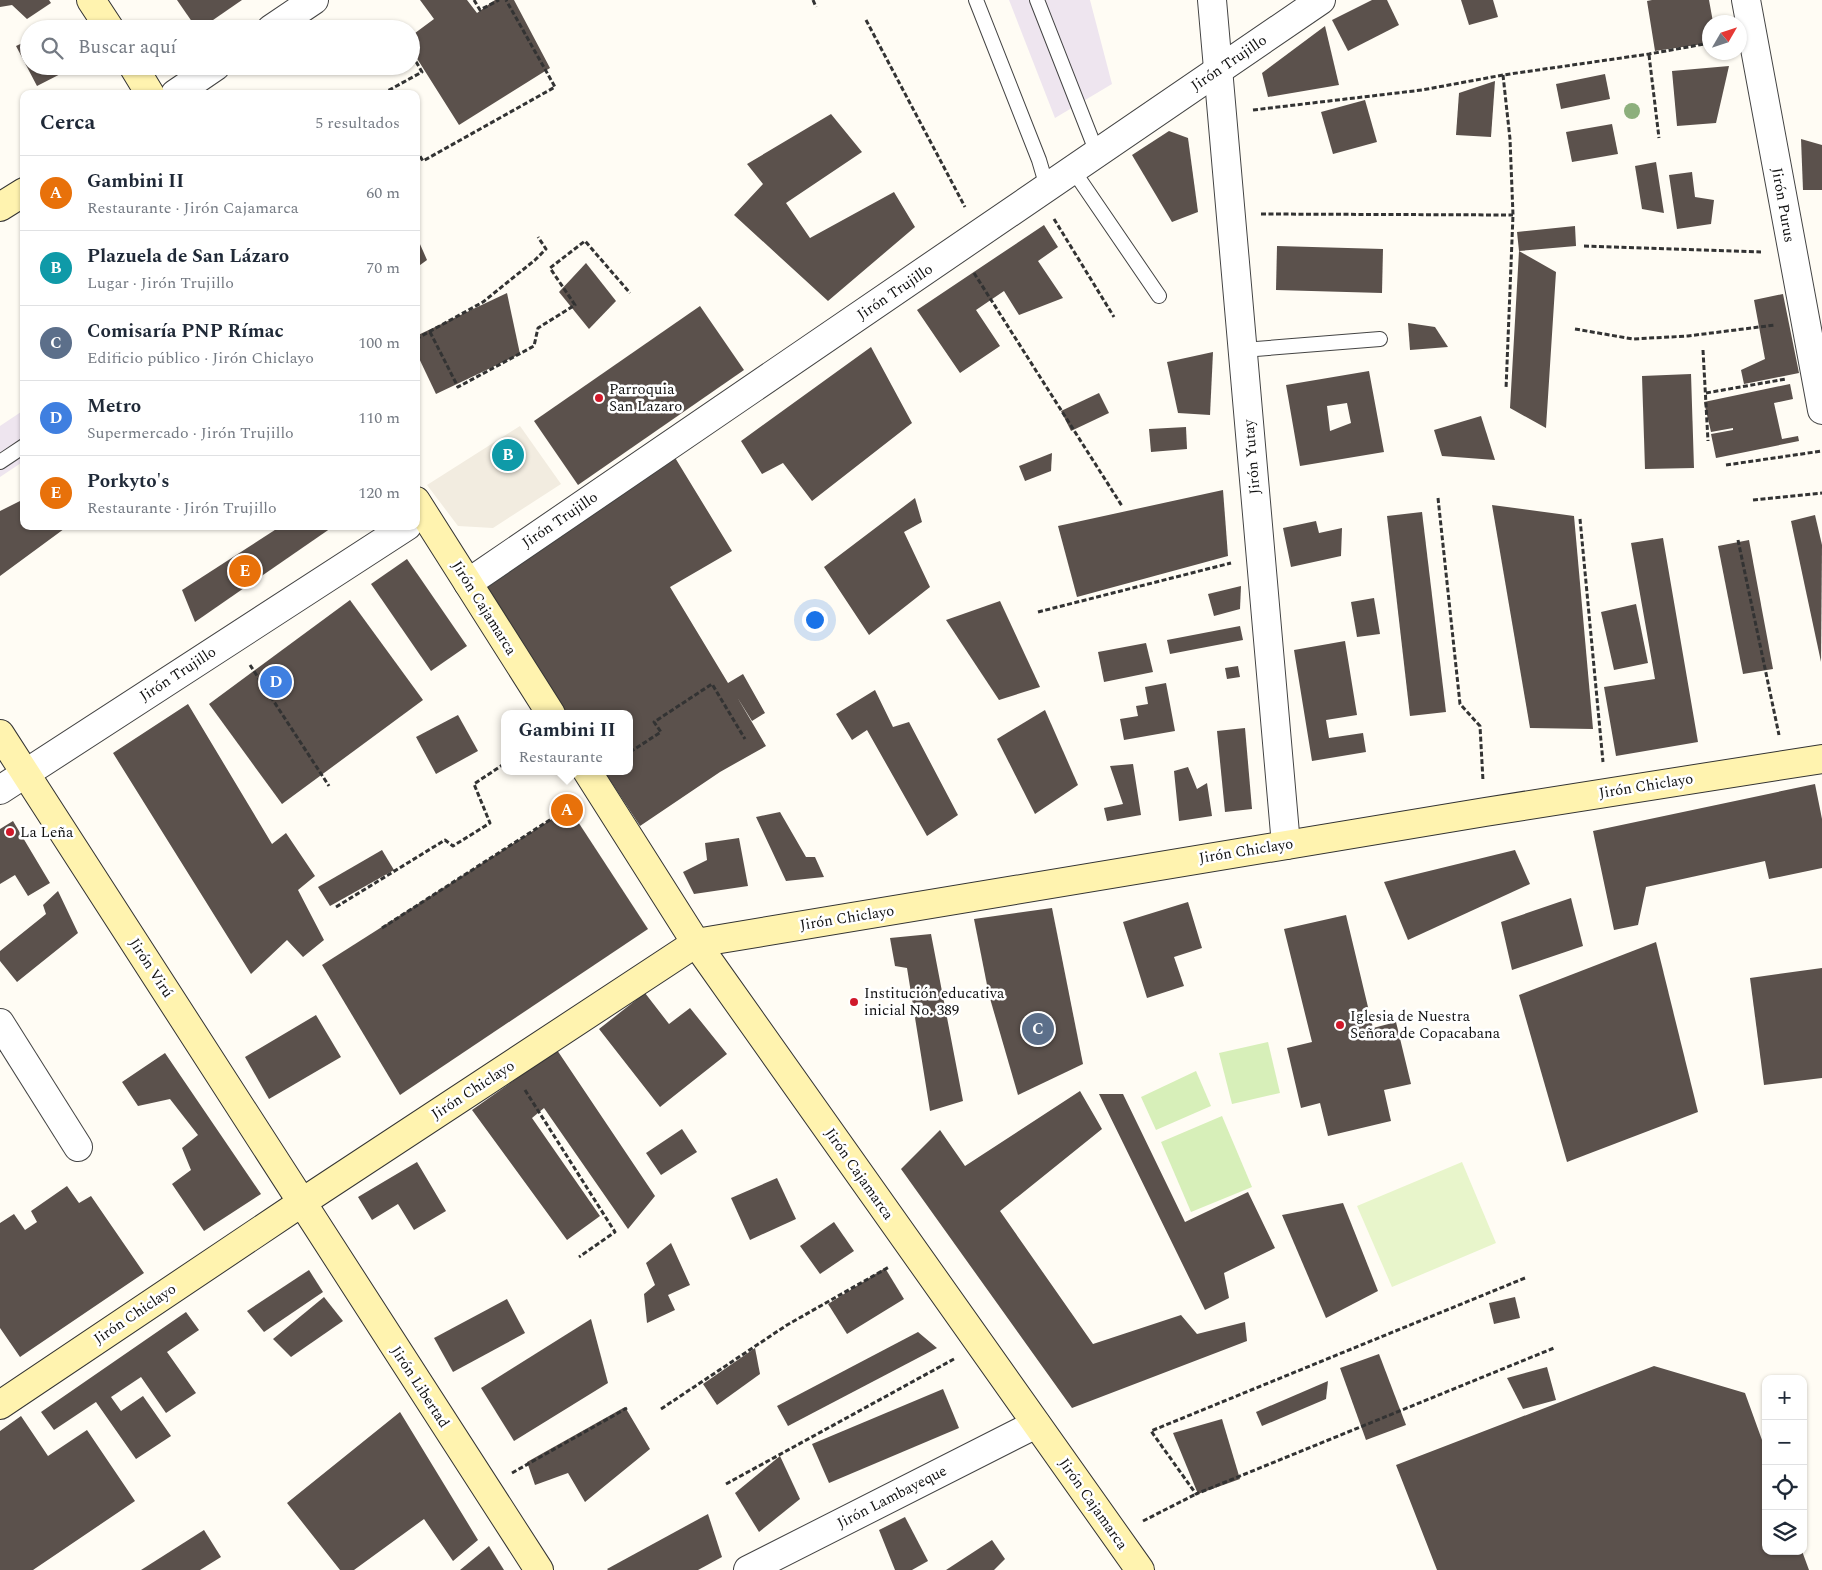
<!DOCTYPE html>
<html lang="es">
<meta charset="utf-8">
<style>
body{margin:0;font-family:Spectral,serif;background:#f6f6f7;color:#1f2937}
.controls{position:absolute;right:15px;bottom:15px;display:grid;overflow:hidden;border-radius:10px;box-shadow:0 1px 4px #0004}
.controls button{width:45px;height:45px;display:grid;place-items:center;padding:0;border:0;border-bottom:1px solid #e0e1e3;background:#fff;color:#1f2937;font:25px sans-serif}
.compass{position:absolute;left:1702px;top:15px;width:45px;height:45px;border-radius:50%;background:#fff;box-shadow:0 1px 4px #0004;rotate:51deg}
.you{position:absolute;left:814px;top:619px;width:18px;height:18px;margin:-12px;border:4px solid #fff;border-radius:50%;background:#1a73e8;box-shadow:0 0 0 8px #1a73e833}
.badge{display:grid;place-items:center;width:32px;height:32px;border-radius:50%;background:#d0192a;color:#fff;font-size:16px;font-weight:700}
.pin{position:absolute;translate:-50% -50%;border:2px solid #fff;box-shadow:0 1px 5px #0006}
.popup{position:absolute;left:501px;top:710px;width:132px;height:65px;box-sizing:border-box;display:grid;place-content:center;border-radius:10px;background:#fff;filter:drop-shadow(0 1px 4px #0005);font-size:16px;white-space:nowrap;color:#747a83}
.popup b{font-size:19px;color:#1f2937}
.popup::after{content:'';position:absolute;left:50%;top:100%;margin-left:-10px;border:10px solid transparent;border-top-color:#fff}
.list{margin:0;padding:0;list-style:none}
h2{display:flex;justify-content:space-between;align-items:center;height:65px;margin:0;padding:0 20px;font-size:21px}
h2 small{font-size:16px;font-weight:400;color:#747a83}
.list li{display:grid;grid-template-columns:32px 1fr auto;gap:15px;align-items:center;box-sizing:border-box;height:75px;padding:0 20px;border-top:1px solid #e0e1e3}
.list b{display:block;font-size:19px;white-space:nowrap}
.list p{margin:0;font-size:16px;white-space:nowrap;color:#747a83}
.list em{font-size:16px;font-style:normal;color:#747a83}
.icon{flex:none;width:28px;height:28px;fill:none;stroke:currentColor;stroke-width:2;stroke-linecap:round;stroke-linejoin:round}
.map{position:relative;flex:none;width:1822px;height:1570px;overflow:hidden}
.search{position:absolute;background:#fff;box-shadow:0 1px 4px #0004;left:20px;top:20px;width:400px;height:55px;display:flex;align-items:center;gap:12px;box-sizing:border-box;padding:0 18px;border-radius:28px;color:#747a83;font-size:19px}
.panel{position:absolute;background:#fff;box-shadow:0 1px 4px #0004;left:20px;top:90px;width:400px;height:440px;border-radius:10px}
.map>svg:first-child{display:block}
</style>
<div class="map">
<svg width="1822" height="1570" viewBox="0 0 1822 1570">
<rect width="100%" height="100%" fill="#fffcf4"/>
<!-- industrial -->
<g fill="#eee5ef">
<polygon points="1009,0 1090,0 1112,84 1055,118"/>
<polygon points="24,410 24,461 0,477 0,426"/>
</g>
<!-- green -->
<g fill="#d7efb9">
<polygon points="1268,1042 1280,1093 1232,1104 1219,1053"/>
<polygon points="1196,1071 1211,1106 1156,1130 1141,1097"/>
<polygon points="1222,1116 1252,1187 1191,1212 1161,1142"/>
</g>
<!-- pitch -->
<polygon fill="#e8f5cb" points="1462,1162 1496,1243 1392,1287 1357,1206"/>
<!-- plaza -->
<polygon fill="#f2ece0" points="520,426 561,484 493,528 458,526 427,485"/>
<!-- building -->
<g fill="#5b514c" fill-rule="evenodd">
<polygon points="0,0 49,0 51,3 27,19 12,5 0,7"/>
<polygon points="177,0 242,0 200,29 197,29"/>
<polygon points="420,0 467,0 477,13 495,0 514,0 550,68 459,125 411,49 411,36 434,19"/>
<polygon points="1372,0 1387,0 1399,25 1348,51 1332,20"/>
<polygon points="1461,0 1493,0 1498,17 1469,25"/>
<polygon points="1652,0 1709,0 1713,22 1710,22 1710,43 1655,51 1647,1"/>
<polygon points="1325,26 1339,85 1268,97 1262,73"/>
<polygon points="29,40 29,66 76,66 37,86 16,46"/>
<polygon points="1729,66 1716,123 1677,126 1672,71"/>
<polygon points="1605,74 1610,99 1561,109 1556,84"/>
<polygon points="1495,81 1491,137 1456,135 1459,93"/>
<polygon points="1365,100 1377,142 1333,154 1321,112"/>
<polygon points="831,114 862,152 786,203 810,238 894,192 915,227 828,301 734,215 763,184 747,164"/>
<polygon points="1612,124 1618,154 1572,162 1566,132"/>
<polygon points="1169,131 1188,138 1198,212 1172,222 1132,155"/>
<polygon points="1801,139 1822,145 1822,190 1803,190"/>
<polygon points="1656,162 1664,213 1642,209 1635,166"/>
<polygon points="1692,172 1695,197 1714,200 1711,224 1677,229 1669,175"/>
<polygon points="1044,225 1058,247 1038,261 1063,298 1019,315 1004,291 976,310 1000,346 960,373 917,310"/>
<polygon points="1575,226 1576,246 1519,251 1556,272 1546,428 1510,408 1519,251 1517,232"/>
<polygon points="416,235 427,260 416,268"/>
<polygon points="1277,246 1383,249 1382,293 1276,290"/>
<polygon points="586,263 616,301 589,329 559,292"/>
<polygon points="507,293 520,354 436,394 416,352 416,336"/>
<polygon points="1783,294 1799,373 1744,384 1741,370 1765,359 1754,300"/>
<polygon points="700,306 744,370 578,485 534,421"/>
<polygon points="1408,323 1435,327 1448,347 1410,350"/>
<polygon points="871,347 912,423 812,501 783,463 762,474 741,441"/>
<polygon points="1213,352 1210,415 1178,413 1167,362"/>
<path d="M1369,371L1384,452L1300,466L1286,385ZM1347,403L1351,423L1330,431L1327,406Z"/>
<polygon points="1691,374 1694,468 1645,469 1642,376"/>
<polygon points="1790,384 1793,399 1774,403 1782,439 1798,436 1799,441 1716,458 1711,434 1733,430 1733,428 1711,432 1704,402"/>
<polygon points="1099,393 1109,413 1071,431 1061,411"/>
<polygon points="1481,416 1495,460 1442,456 1434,430"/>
<polygon points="1186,427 1187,449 1151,452 1149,429"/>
<polygon points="1052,453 1051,471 1025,481 1019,466"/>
<polygon points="674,456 732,551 670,587 728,683 743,674 765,713 752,721 737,697 766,746 720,772 640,826 604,771 630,771 630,714 566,714 482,587"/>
<polygon points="1223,490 1228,556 1077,597 1058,526"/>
<polygon points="915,498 922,522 904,532 930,587 869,635 824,567"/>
<polygon points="24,499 24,526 68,526 0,576 0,511"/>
<polygon points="1492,505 1574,516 1593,729 1530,728"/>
<polygon points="1422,512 1446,712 1410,716 1387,516"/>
<polygon points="1815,515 1822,545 1821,662 1791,521"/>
<polygon points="1316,521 1319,533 1342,528 1341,556 1291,567 1283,528"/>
<polygon points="281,526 334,526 195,622 182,590"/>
<polygon points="1663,538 1698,742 1616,756 1604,687 1655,679 1631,543"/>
<polygon points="1749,540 1773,669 1743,674 1718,546"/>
<polygon points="407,559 467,646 431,671 371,584"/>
<polygon points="1241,586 1240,609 1214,616 1208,594"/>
<polygon points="1374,598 1380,634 1357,637 1351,602"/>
<polygon points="350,600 423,700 282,804 209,704"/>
<polygon points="1000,601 1040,687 999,700 946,620"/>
<polygon points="1636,604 1648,663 1614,670 1601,612"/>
<polygon points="1240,626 1243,640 1170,654 1167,640"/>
<polygon points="1345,641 1357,715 1326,720 1329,738 1363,733 1366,752 1312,761 1294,650"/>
<polygon points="1146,643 1153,672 1104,682 1098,652"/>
<polygon points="1238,666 1240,677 1227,679 1225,668"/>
<polygon points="1166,683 1175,731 1124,740 1120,719 1138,716 1136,706 1148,704 1145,687"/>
<polygon points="875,690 893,727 909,722 958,815 927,836 867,730 852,740 836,714"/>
<polygon points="188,704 272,844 286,833 315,876 298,890 324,940 303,957 287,940 251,974 113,753"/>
<polygon points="1045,710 1078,785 1035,814 997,739"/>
<polygon points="458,715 478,751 436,774 416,737"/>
<polygon points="1245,728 1252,809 1225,812 1217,731"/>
<polygon points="1133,764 1141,815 1107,821 1104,808 1123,804 1110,766"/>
<polygon points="1188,767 1197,789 1207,783 1212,816 1179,821 1174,771"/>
<polygon points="1815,784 1822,819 1822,868 1769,879 1765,861 1646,887 1638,925 1614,930 1593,831"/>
<polygon points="569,808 648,929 400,1095 322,965"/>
<polygon points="780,812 806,857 815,857 824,877 786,881 756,817"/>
<polygon points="13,821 50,883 28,896 15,875 0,884 0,829"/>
<polygon points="739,838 748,886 694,894 683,872 707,860 705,843"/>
<polygon points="382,850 394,870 330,906 318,887"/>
<polygon points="1515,850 1530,884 1408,940 1384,882"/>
<polygon points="58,891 78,933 17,982 0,961 0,951 46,914 43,905"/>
<polygon points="1571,898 1583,946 1512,970 1501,922"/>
<polygon points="1188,902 1202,948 1174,957 1184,986 1147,998 1123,922"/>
<polygon points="1052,908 1083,1064 1018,1095 989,995 974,919"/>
<polygon points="1346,915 1373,1028 1396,1022 1411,1084 1384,1090 1391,1121 1328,1136 1320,1103 1301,1108 1287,1048 1312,1042 1284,929"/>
<polygon points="931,934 963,1101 930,1111 907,968 895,966 890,938"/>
<polygon points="1656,942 1698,1112 1567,1162 1519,995"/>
<polygon points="1822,968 1822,1078 1764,1085 1750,978"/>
<polygon points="645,993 669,1024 690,1008 727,1054 660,1107 599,1029"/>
<polygon points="316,1015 341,1057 269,1099 245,1057"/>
<polygon points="557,1050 655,1196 628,1229 544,1108 532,1118 600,1216 567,1240 472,1110"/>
<polygon points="165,1053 261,1194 204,1231 172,1184 191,1170 182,1148 198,1135 170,1099 138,1106 122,1082"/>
<polygon points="1080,1091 1102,1129 1000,1211 1093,1344 1181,1315 1197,1334 1245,1322 1247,1341 1072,1408 901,1169 940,1130 965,1166"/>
<polygon points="1099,1094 1123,1094 1185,1222 1248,1192 1275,1248 1224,1273 1229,1298 1205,1310"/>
<polygon points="682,1129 697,1152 661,1175 646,1153"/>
<polygon points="417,1162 446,1211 414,1230 398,1204 372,1220 358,1197"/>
<polygon points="777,1178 796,1219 750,1240 731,1198"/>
<polygon points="67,1186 79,1203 91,1196 144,1273 20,1357 0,1328 0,1223 14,1214 25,1230 37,1222 31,1211"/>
<polygon points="1343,1203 1378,1291 1326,1318 1282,1215"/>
<polygon points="834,1222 854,1251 820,1274 800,1246"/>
<polygon points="671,1243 690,1285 668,1295 675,1310 647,1323 644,1294 655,1285 646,1263"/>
<polygon points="885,1268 904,1299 847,1334 828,1304"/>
<polygon points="309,1270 323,1292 264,1332 247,1311"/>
<polygon points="324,1297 343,1321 291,1357 273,1339"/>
<polygon points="1515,1297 1520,1318 1494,1324 1489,1303"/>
<polygon points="507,1299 525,1333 453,1372 434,1338"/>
<polygon points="186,1312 199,1330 167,1352 196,1393 166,1413 141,1377 111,1397 121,1411 143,1396 171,1436 136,1459 96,1402 54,1430 41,1412"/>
<polygon points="591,1319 608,1383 514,1441 481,1388"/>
<polygon points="918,1332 937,1348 788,1426 777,1406"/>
<polygon points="755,1348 760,1374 717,1405 703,1384"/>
<polygon points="1379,1354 1406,1425 1366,1440 1340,1368"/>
<polygon points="1654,1366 1745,1393 1766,1451 1766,1551 1802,1551 1809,1570 1437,1570 1396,1465"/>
<polygon points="1547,1367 1556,1400 1523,1409 1507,1378"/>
<polygon points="1328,1381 1326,1399 1262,1426 1256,1412"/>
<polygon points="943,1389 959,1428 829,1483 812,1444"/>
<polygon points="625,1407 650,1449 585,1502 568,1473 535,1485 527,1462"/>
<polygon points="400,1412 478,1540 453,1561 424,1519 354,1570 340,1570 287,1503"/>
<polygon points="21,1416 48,1456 87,1430 135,1501 33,1570 0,1570 0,1431"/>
<polygon points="1222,1419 1240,1479 1198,1494 1173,1433"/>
<polygon points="780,1456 800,1499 759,1532 735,1493"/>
<polygon points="708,1514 722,1557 698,1570 608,1570 607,1569"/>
<polygon points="905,1517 928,1561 912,1570 895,1570 879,1530"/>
<polygon points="204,1530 221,1557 200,1570 141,1570"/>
<polygon points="992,1540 1005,1559 994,1570 946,1570"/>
<polygon points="489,1546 504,1570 460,1570"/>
</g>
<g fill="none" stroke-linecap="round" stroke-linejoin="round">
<defs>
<g id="lane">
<polyline points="976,0 1039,160 1047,187"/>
<polyline points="1037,0 1097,153"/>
<polyline points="1073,170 1159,296"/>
<polyline points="1243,350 1380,339"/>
<polyline points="0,462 24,446"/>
</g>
<g id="street">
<polyline points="1212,0 1286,845"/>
<polyline points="1746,0 1822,410"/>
<polyline points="271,29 314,0"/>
<polyline points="175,94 216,66"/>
<polyline points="468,583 1321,0"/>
<polyline points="0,790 407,526"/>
<polyline points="0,1023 78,1147"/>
<polyline points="748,1570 1036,1424"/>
</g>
<g id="secondary">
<polyline points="91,0 110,29"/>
<polyline points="133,66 150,94"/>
<polyline points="0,207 24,192"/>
<polyline points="416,501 551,714"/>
<polyline points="0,734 539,1570"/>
<polyline points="587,771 696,943 1140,1570"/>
<polyline points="0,1405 301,1203 696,943 1485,812 1822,759"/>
</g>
</defs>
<!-- lane casing -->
<use href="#lane" stroke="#444" stroke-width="16"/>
<!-- street casing -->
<use href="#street" stroke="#444" stroke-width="30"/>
<!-- secondary casing -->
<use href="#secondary" stroke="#333" stroke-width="30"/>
<!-- path -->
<g stroke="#333" stroke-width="3" stroke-dasharray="5 2.5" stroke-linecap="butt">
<polyline points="474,0 480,10 499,0"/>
<polyline points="813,0 816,7"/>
<polyline points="866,20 965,207"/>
<polyline points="1649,55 1659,138"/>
<polyline points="1503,75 1510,139 1513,215 1506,389"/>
<polyline points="382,94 422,72 411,53"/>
<polyline points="1253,110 1422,90 1503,75 1649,54 1710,43"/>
<polyline points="416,150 423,161 555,87 506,0"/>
<polyline points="1261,214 1513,215"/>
<polyline points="1054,219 1114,317"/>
<polyline points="1584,246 1761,252"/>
<polyline points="974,273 1122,506"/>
<polyline points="1575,329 1633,339 1688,336 1775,325"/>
<polyline points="430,332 458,387 534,346 538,328 575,305 550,268 585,241 630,293"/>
<polyline points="416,339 483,302 535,260 546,249 538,237"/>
<polyline points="1703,350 1708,441"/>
<polyline points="1706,393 1786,379"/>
<polyline points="1726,465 1822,451"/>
<polyline points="1438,498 1460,704 1480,726 1483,781"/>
<polyline points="1753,500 1822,493"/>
<polyline points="1580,519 1603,762"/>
<polyline points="1738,540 1779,735"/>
<polyline points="1038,612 1231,563"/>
<polyline points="250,665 329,786"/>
<polyline points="630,752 661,732 654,722 712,684 745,739"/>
<polyline points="336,907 445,840 453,846 490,823 474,784 504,764"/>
<polyline points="382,928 573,805"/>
<polyline points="525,1090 615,1232 579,1257"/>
<polyline points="1525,1278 1151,1431 1196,1494 1554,1348"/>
<polyline points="661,1409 787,1325 889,1267"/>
<polyline points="512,1473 627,1408"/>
<polyline points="726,1484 954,1359"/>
<polyline points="1143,1521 1196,1494"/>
</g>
<!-- lane -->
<use href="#lane" stroke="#fff" stroke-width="14"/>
<!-- street -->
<use href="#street" stroke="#fff" stroke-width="28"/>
<!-- secondary -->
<use href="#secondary" stroke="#fff3af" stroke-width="28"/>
</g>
<!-- trees -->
<circle fill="#8daf7c" cx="1632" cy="111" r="8"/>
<!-- markers -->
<g fill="#d0192a" stroke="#fff" stroke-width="2">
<circle cx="599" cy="398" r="5"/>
<circle cx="10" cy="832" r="5"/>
<circle cx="854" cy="1002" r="5"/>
<circle cx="1340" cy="1025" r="5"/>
</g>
<g text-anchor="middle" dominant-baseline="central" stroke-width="5" stroke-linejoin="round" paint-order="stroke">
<!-- street labels -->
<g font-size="15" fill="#111" stroke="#fff">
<text transform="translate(1229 63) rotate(-34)">Jirón Trujillo</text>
<text transform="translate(1783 205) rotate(80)">Jirón Purus</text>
<text transform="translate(895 292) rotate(-34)">Jirón Trujillo</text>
<text transform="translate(1252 457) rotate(-95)">Jirón Yutay</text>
<text transform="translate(560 520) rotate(-34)">Jirón Trujillo</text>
<text transform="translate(484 608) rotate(58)">Jirón Cajamarca</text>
<text transform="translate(178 674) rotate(-33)">Jirón Trujillo</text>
<text transform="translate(1646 786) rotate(-9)">Jirón Chiclayo</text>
<text transform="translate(1246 851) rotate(-9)">Jirón Chiclayo</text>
<text transform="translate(847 918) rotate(-9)">Jirón Chiclayo</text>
<text transform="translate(151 968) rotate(57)">Jirón Virú</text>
<text transform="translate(473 1090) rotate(-33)">Jirón Chiclayo</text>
<text transform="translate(859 1174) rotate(55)">Jirón Cajamarca</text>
<text transform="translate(135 1314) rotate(-34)">Jirón Chiclayo</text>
<text transform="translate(420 1387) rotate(57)">Jirón Libertad</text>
<text transform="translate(892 1497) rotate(-27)">Jirón Lambayeque</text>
<text transform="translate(1093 1504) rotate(55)">Jirón Cajamarca</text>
</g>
<!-- poi labels -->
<g font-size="15" fill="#111" stroke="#fff" text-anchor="start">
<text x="609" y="389">Parroquia<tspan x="609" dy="17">San Lazaro</tspan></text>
<text x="20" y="832">La Leña</text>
<text x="864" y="993">Institución educativa<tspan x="864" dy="17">inicial No. 389</tspan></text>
<text x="1350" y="1016">Iglesia de Nuestra<tspan x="1350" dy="17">Señora de Copacabana</tspan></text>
</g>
</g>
</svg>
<div class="controls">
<button>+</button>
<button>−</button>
<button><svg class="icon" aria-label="locate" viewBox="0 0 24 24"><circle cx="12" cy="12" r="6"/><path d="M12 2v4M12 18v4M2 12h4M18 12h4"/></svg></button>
<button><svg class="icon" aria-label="layers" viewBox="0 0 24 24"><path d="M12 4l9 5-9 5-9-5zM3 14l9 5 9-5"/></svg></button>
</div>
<svg class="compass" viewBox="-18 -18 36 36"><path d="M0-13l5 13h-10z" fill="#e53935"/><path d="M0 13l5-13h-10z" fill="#747a83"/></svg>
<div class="you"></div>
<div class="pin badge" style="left:567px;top:810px;background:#e8710a">A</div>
<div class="popup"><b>Gambini II</b>Restaurante</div>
<div class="pin badge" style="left:508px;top:455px;background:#0f9aa8">B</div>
<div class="pin badge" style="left:1038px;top:1029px;background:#5c6f8a">C</div>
<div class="pin badge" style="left:276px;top:682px;background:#3f7fe0">D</div>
<div class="pin badge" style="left:245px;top:571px;background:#e8710a">E</div>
<div class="search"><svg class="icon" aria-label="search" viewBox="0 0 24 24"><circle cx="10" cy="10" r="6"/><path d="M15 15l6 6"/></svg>Buscar aquí</div>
<section class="panel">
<h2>Cerca<small>5 resultados</small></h2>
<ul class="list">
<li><span class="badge" style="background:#e8710a">A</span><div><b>Gambini II</b><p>Restaurante · Jirón Cajamarca</p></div><em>60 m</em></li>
<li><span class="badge" style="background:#0f9aa8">B</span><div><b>Plazuela de San Lázaro</b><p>Lugar · Jirón Trujillo</p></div><em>70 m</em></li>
<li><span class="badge" style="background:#5c6f8a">C</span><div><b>Comisaría PNP Rímac</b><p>Edificio público · Jirón Chiclayo</p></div><em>100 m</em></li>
<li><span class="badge" style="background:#3f7fe0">D</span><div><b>Metro</b><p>Supermercado · Jirón Trujillo</p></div><em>110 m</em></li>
<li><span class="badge" style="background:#e8710a">E</span><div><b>Porkyto's</b><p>Restaurante · Jirón Trujillo</p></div><em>120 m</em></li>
</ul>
</section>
</div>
